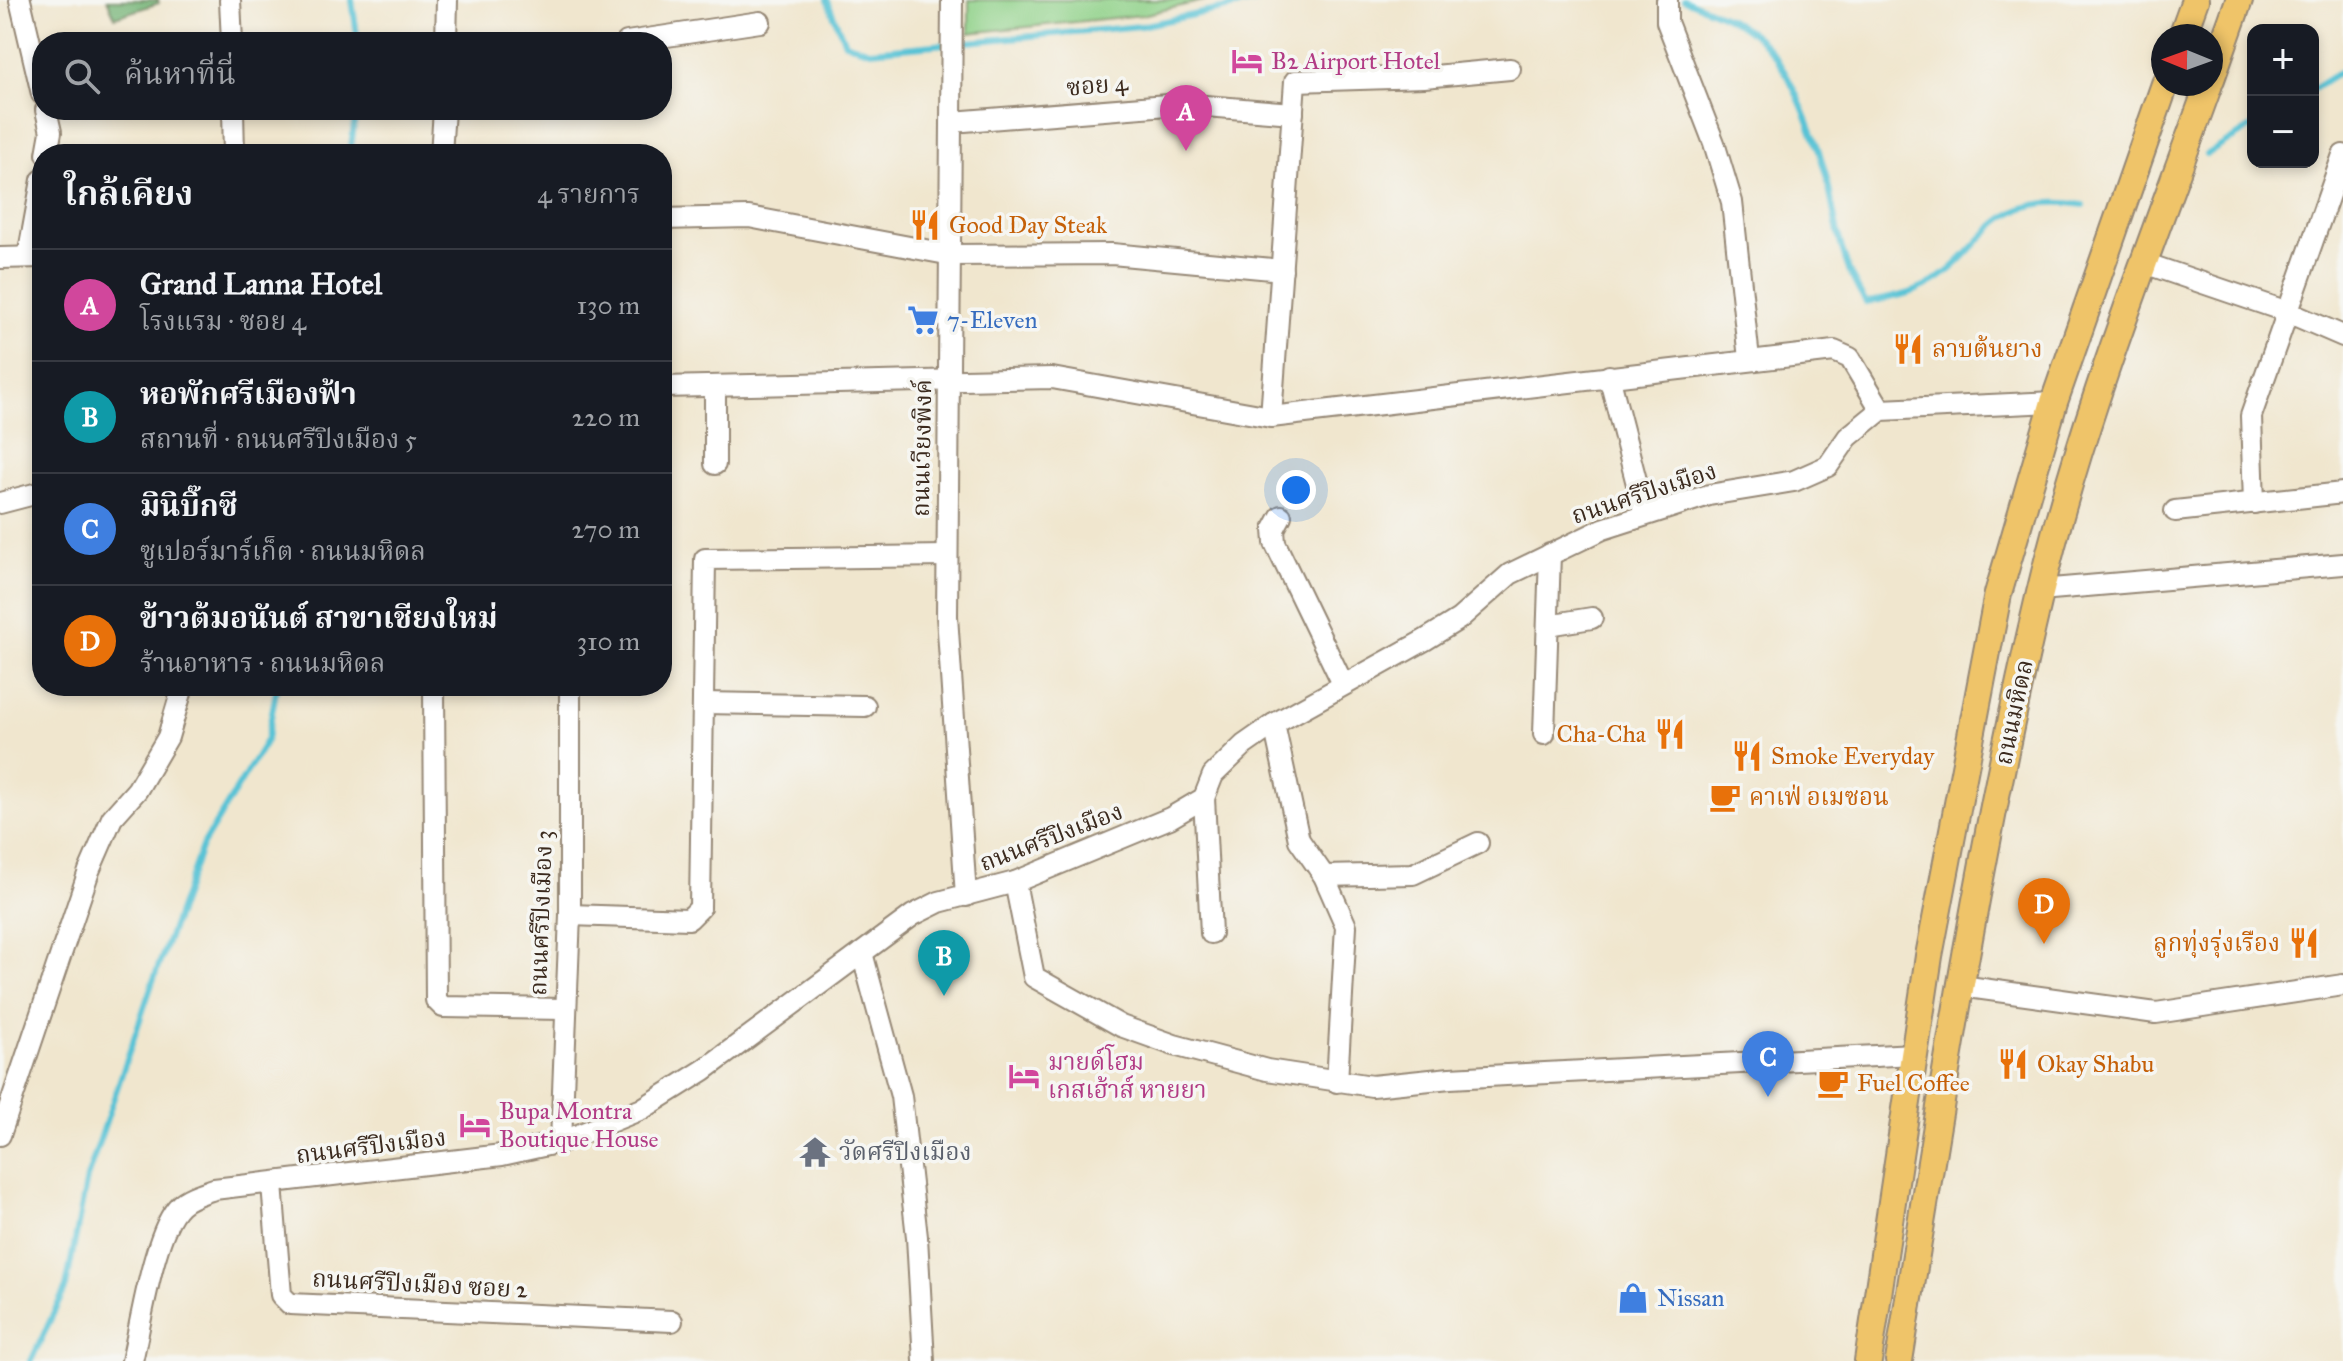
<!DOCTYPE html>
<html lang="th">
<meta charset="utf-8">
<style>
body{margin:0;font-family:"IM FELL Great Primer","Noto Serif Thai",serif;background:#242831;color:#f1f3f6}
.controls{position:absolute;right:24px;top:24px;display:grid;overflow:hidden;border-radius:16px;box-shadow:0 4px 12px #0003}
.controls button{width:72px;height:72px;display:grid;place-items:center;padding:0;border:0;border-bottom:2px solid #363941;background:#171b24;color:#f1f3f6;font:40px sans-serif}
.compass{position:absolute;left:2151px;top:24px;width:72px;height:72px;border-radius:50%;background:#171b24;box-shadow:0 4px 12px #0003;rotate:271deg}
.you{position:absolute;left:1296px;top:490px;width:28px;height:28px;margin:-20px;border:6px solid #fff;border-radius:50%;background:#1a73e8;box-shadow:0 0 0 12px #1a73e833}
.badge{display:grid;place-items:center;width:52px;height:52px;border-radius:50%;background:#db2777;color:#fff;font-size:26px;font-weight:700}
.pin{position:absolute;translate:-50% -66px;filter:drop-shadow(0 2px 4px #0008)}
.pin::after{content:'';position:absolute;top:42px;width:28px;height:24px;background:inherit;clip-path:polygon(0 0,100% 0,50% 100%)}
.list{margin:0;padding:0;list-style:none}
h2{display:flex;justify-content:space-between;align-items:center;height:104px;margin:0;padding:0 32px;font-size:34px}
h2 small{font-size:26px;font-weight:400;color:#9ea1a6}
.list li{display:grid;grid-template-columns:52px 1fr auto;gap:24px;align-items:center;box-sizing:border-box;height:112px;padding:0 32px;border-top:2px solid #363941}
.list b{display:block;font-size:30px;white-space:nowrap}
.list p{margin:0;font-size:26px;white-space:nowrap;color:#9ea1a6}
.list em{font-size:26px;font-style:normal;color:#9ea1a6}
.icon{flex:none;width:44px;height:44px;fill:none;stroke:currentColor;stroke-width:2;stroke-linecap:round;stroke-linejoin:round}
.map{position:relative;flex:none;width:2343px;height:1361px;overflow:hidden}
.search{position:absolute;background:#171b24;box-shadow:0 4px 12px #0003;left:32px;top:32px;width:640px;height:88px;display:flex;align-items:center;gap:20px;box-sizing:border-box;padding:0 28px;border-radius:32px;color:#9ea1a6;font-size:30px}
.panel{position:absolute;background:#171b24;box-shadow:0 4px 12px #0003;left:32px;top:144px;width:640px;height:552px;border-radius:32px}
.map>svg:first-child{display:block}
</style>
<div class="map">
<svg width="2343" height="1361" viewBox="0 0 2343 1361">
<rect width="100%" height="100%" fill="#f6f6f2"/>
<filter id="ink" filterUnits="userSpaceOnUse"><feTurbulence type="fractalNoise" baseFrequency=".0125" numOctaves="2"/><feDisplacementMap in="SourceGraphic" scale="16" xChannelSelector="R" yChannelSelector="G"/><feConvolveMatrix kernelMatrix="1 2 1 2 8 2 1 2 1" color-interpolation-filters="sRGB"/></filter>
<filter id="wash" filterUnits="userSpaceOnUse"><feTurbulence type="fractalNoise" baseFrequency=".006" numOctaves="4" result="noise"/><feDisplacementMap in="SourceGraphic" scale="32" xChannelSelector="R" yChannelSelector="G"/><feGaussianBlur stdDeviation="1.8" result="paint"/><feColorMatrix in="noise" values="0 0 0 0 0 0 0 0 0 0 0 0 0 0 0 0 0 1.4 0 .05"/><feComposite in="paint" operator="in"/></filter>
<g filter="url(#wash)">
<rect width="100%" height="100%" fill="#f0e6ce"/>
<!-- green -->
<polygon fill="#91d28a" stroke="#667e54" stroke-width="2" points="969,0 1207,0 1142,15 969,33"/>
<!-- forest -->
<polygon fill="#74b476" stroke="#586f4a" stroke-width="2" points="107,0 158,0 159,3 115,17"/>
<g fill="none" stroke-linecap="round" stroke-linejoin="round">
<!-- stream -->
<g stroke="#59c3d5" stroke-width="6">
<polyline points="352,0 358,42"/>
<polyline points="827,0 845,43 870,51 1141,26 1264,0"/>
<path d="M1684,0C1715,11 1752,26 1772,53C1796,83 1821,150 1829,188C1838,232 1841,264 1866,303C1882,299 1900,297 1915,291C1988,261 1982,189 2083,205"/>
<polyline points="2313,89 2343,70"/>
<polyline points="350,154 356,110"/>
<polyline points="2206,155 2253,126"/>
<polyline points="31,1361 66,1287 87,1178 152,984 202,846 267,739 277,686"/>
</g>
</g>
</g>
<g filter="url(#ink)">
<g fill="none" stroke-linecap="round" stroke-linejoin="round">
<defs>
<g id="minor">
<polyline points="20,0 42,94"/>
<polyline points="230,0 232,42"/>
<polyline points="952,0 947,616 966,896"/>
<polyline points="1667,0 1667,22 1714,143 1732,202 1749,359"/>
<polyline points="446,42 447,0"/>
<polyline points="627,42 760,22"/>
<polyline points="46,110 51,132 47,154"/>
<polyline points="233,110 234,154"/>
<polyline points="952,122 1180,104 1293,113"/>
<polyline points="441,154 444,110"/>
<polyline points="662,219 749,217 952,255 1112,254 1282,270"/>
<polyline points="28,257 42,180"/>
<polyline points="0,258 42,257"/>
<polyline points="2144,263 2285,311 2343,336"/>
<polyline points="1609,376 1645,515"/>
<polyline points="662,387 1052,378 1271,417 1834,351 1850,358 1881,410"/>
<polyline points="1271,417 1295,81 1424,77 1510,69"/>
<polyline points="715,464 715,386"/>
<polyline points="0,503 42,492"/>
<polyline points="2254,503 2251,416 2343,155"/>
<polyline points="2175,511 2343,493"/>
<polyline points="1281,516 1274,529 1275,543 1343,684"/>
<polyline points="2040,590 2343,564"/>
<polyline points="1548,625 1592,618"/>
<polyline points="434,686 436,1000 443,1007 565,1009"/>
<polyline points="703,703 865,706"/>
<polyline points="1274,724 1299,840 1324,876 1346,926 1337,1082"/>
<polyline points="1544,734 1550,554"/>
<polyline points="1204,798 1211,933"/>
<polyline points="1324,876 1413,874 1478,843"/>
<polyline points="1015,882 1034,977 1121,1026 1174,1045 1267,1070 1372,1086 1450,1078 1914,1054"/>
<polyline points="570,915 689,919 700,908 705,559 947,556"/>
<polyline points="862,953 901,1096 917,1237 924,1361"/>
<polyline points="1961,986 2156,1013 2343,985"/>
<polyline points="0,1135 89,871 112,818 137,790 168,737 183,686"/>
<polyline points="561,1142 570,915 570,686"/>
<polyline points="272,1184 281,1295 290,1304 672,1321"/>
<path d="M132,1361C141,1324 154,1230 180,1205C188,1197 203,1193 214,1189L502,1155L561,1142L642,1109L704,1070L913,915L939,902L1015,882L1170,818L1204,798L1213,775L1244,745L1274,724L1425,640L1459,619L1510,574L1603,529L1709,495L1794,481L1828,466L1848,437L1881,410L2054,402"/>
</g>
<g id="major">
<polyline points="2182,36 2195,0"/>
<polyline points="2211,79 2239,0"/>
<polyline points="1868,1361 1929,956 1998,594 2054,402 2165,84"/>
<path d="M1899,1361C1940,1104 1980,846 2040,593C2081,419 2149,251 2209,84"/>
</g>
</defs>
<!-- minor casing -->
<use href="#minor" stroke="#968876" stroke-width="24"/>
<!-- major casing -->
<use href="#major" stroke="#968876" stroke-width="30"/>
<!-- minor -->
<use href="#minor" stroke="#fff" stroke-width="20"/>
<!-- major -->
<use href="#major" stroke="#efc469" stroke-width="26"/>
</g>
</g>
<!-- icons -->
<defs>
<symbol id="hotel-bare" viewBox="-9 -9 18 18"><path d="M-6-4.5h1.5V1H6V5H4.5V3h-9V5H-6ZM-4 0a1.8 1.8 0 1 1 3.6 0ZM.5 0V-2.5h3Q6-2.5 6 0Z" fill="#d1479c" stroke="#f6f6f2" stroke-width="2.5" paint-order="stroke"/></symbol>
<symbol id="restaurant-bare" viewBox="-9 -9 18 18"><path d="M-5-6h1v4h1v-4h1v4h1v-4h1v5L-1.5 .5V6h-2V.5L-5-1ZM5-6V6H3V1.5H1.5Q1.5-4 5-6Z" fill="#e8710a" stroke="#f6f6f2" stroke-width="2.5" paint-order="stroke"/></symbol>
<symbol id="supermarket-bare" viewBox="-9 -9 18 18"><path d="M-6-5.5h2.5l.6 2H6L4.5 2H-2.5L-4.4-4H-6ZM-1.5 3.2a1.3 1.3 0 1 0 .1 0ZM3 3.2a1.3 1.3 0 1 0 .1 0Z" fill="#3f7fe0" stroke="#f6f6f2" stroke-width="2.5" paint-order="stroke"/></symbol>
<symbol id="cafe-bare" viewBox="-9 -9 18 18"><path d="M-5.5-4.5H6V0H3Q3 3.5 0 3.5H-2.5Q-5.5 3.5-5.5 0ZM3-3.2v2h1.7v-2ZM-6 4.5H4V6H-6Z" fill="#e8710a" stroke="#f6f6f2" stroke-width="2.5" paint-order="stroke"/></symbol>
<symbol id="temple-bare" viewBox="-9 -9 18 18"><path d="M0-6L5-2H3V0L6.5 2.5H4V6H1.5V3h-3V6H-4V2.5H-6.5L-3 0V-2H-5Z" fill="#6b7280" stroke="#f6f6f2" stroke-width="2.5" paint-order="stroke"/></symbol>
<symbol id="shop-bare" viewBox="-9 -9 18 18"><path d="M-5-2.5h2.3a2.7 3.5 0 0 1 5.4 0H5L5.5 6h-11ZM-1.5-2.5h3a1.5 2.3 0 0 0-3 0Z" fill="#3f7fe0" stroke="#f6f6f2" stroke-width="2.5" paint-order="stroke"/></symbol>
</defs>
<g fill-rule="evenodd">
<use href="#hotel-bare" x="1225" y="39" width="44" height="44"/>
<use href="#restaurant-bare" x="903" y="203" width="44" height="44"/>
<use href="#supermarket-bare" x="901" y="298" width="44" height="44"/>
<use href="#restaurant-bare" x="1886" y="327" width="44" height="44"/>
<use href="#restaurant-bare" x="1648" y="712" width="44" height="44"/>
<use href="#restaurant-bare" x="1725" y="734" width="44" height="44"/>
<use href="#cafe-bare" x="1703" y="775" width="44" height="44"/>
<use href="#restaurant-bare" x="2282" y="921" width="44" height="44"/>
<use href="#restaurant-bare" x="1991" y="1042" width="44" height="44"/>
<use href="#hotel-bare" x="1002" y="1054" width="44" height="44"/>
<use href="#cafe-bare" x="1811" y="1061" width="44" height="44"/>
<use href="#hotel-bare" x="453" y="1103" width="44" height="44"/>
<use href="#temple-bare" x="793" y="1130" width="44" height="44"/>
<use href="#shop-bare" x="1611" y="1276" width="44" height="44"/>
</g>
<g text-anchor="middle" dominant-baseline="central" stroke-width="7" stroke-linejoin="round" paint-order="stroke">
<!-- hotel labels -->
<g font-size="24" fill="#b23c85" stroke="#f6f6f2" text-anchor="start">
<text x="1271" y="61">B2 Airport Hotel</text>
<text x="1048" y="1062">มายด์โฮม<tspan x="1048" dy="28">เกสเฮ้าส์ หายยา</tspan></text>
<text x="499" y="1111">Bupa Montra<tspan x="499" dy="28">Boutique House</tspan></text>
</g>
<!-- street labels -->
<g font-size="24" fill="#3b2a1e" stroke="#f6f6f2">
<text transform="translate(1097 85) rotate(-5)">ซอย 4</text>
<text transform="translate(922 448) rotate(-89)">ถนนเวียงพิงค์</text>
<text transform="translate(1644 493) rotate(-18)">ถนนศรีปิงเมือง</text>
<text transform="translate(2014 712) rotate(-78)">ถนนมหิดล</text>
<text transform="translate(1051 837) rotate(-21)">ถนนศรีปิงเมือง</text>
<text transform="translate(541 913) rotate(-88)">ถนนศรีปิงเมือง 3</text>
<text transform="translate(371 1146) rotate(-7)">ถนนศรีปิงเมือง</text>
<text transform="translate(420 1284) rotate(3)">ถนนศรีปิงเมือง ซอย 2</text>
</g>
<!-- food labels -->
<g font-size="24" fill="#c56008" stroke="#f6f6f2" text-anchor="start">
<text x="949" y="225">Good Day Steak</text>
<text x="1932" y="349">ลาบต้นยาง</text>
<text x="1646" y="734" text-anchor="end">Cha-Cha</text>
<text x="1771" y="756">Smoke Everyday</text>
<text x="1749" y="797">คาเฟ่ อเมซอน</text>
<text x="2280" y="943" text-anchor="end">ลูกทุ่งรุ่งเรือง</text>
<text x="2037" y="1064">Okay Shabu</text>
<text x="1857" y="1083">Fuel Coffee</text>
</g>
<!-- shop labels -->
<g font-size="24" fill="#366cbe" stroke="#f6f6f2" text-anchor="start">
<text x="947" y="320">7-Eleven</text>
<text x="1657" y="1298">Nissan</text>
</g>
<!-- worship labels -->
<g font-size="24" fill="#5b616d" stroke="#f6f6f2" text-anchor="start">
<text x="839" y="1152">วัดศรีปิงเมือง</text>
</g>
</g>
</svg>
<div class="controls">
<button>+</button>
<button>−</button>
</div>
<svg class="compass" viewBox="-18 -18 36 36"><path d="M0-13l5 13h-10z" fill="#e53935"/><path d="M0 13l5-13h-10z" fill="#9ea1a6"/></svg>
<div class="you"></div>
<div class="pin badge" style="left:1186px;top:151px;background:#d1479c">A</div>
<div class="pin badge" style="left:944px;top:996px;background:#0f9aa8">B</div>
<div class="pin badge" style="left:1768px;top:1097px;background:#3f7fe0">C</div>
<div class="pin badge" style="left:2044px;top:944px;background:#e8710a">D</div>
<div class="search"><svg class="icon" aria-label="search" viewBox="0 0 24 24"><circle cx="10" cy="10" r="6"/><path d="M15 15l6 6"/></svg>ค้นหาที่นี่</div>
<section class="panel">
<h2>ใกล้เคียง<small>4 รายการ</small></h2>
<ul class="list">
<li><span class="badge" style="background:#d1479c">A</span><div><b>Grand Lanna Hotel</b><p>โรงแรม · ซอย 4</p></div><em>130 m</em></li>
<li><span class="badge" style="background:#0f9aa8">B</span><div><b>หอพักศรีเมืองฟ้า</b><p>สถานที่ · ถนนศรีปิงเมือง 5</p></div><em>220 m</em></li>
<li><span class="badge" style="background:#3f7fe0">C</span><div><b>มินิบิ๊กซี</b><p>ซูเปอร์มาร์เก็ต · ถนนมหิดล</p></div><em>270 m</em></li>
<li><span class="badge" style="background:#e8710a">D</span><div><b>ข้าวต้มอนันต์ สาขาเชียงใหม่</b><p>ร้านอาหาร · ถนนมหิดล</p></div><em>310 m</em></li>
</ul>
</section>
</div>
